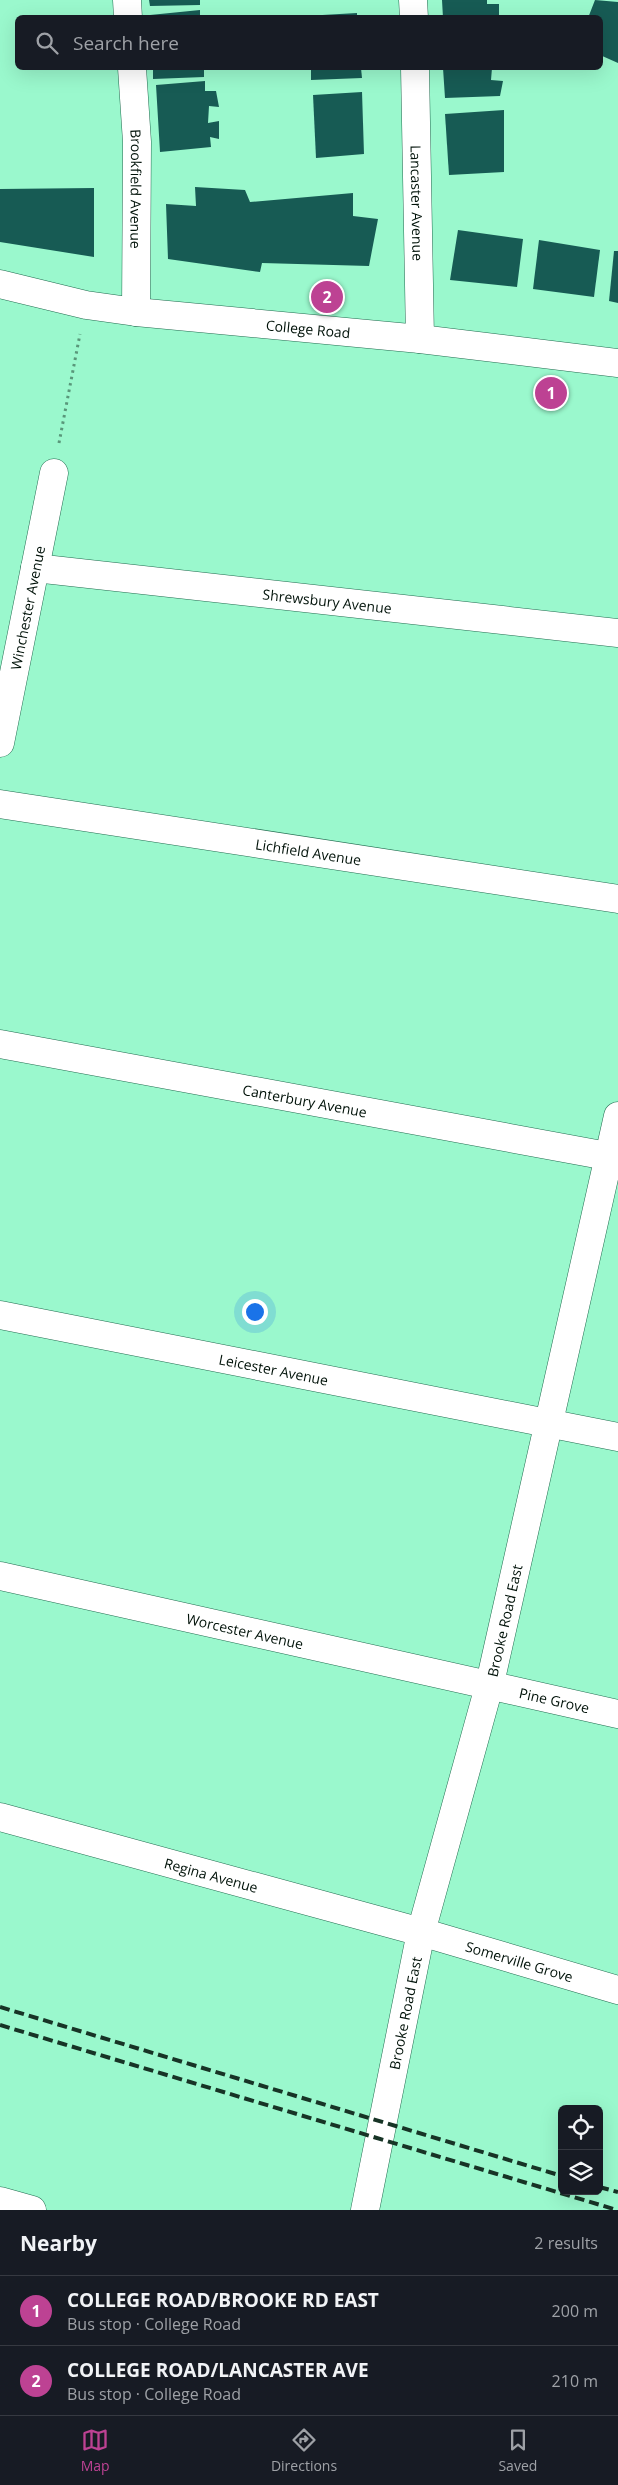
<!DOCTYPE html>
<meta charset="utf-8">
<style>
body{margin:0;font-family:"Open Sans",sans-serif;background:#242831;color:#f1f3f6}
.controls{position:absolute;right:15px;bottom:15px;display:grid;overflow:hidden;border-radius:8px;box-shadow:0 5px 20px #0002}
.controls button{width:45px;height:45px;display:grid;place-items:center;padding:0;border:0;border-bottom:1px solid #363941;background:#171b24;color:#f1f3f6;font:25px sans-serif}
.you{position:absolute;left:254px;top:1311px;width:18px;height:18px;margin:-12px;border:4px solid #fff;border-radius:50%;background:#1a73e8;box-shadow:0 0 0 8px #1a73e833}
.badge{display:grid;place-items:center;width:32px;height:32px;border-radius:50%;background:#bd4293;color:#fff;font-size:16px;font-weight:700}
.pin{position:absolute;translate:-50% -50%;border:2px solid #fff;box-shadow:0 1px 5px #0006}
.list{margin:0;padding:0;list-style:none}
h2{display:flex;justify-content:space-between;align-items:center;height:65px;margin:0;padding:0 20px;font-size:21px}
h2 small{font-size:16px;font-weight:400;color:#9ea1a6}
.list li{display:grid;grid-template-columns:32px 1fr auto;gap:15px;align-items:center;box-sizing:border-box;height:70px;padding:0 20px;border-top:1px solid #363941}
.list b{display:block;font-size:19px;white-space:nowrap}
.list p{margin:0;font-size:16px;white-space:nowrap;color:#9ea1a6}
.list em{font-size:16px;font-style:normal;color:#9ea1a6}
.icon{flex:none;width:28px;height:28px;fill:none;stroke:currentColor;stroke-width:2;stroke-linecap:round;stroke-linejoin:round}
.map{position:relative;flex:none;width:618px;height:2210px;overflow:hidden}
.search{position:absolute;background:#171b24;box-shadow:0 5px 20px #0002;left:15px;right:15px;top:15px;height:55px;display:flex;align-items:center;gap:12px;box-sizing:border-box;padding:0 18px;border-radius:8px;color:#9ea1a6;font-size:19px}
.sheet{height:205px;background:#171b24}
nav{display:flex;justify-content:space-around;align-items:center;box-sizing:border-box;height:70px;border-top:1px solid #363941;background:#171b24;font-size:14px;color:#9ea1a6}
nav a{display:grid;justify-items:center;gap:2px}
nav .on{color:#bd4293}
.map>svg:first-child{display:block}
</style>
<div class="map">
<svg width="618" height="2210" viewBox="0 0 618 2210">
<rect width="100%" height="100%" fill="#9af8cd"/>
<!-- building -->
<g fill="#175b54">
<polygon points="149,0 200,0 200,5 150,6"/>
<polygon points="442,0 487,0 487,4 499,4 499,18 443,18"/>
<polygon points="595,0 618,2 618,63 600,55 600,18 588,18"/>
<polygon points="200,10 200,18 150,18 150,15"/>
<polygon points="357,13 357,18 305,18 305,16"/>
<polygon points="153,68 204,68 204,77 153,79"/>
<polygon points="311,68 361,68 362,78 311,80"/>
<polygon points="443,68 492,68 491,80 503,81 500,96 445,98"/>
<polygon points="205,81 205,91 216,91 219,107 209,106 208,123 219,121 219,139 210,137 211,147 160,152 156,85"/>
<polygon points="362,92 364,154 316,158 313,95"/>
<polygon points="504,110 504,172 449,175 445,114"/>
<polygon points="195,187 245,190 250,202 353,193 353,216 378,219 369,266 262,263 260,272 168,259 166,204 196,206"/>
<polygon points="94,188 94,257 0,242 0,189"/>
<polygon points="458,230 523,239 517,287 450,280"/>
<polygon points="539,240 600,250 594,297 533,289"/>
<polygon points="614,251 618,251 618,303 609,301"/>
</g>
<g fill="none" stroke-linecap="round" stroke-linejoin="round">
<defs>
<g id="minor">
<polyline points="127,0 128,18"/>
<polyline points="413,0 414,18"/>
<path id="s1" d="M132,68L137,142L136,312"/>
<path id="s2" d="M415,68L420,339"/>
<path id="s3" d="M0,284L86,305L136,312L420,339L618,363"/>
<path id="s4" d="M35,568L618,633"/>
<path id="s5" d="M0,743L54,473"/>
<path id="s6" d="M0,804L618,899"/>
<path id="s7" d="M0,1044L618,1158"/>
<path id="s8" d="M0,1315L618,1437"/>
<path id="s9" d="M0,1576L618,1714"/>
<path id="s10" d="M0,1817L421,1932L618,1990"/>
<polyline points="0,2201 32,2210"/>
<path id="s11" d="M365,2210L421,1932L490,1683L618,1116"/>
</g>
</defs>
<!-- minor casing -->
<use href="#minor" stroke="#226c50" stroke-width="29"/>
<!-- path -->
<polyline stroke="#59977a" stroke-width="3" stroke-dasharray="2.5 4" stroke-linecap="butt" points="59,443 80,334"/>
<!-- minor -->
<use href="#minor" stroke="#fff" stroke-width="28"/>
<!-- rail -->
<g stroke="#173426" stroke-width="4" stroke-dasharray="10 5" stroke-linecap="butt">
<polyline points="0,2007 562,2176"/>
<polyline points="0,2025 617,2210"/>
<polyline points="599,2187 618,2192"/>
</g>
</g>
<g text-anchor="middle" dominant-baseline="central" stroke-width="5" stroke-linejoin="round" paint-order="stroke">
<!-- street labels -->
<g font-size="14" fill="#011209" stroke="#9af8cd">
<text stroke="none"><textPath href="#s1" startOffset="121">Brookfield Avenue</textPath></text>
<text stroke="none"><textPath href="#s2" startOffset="135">Lancaster Avenue</textPath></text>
<text stroke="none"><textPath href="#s3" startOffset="312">College Road</textPath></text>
<text stroke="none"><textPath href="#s4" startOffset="294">Shrewsbury Avenue</textPath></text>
<text stroke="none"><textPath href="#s5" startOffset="138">Winchester Avenue</textPath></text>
<text stroke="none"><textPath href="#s6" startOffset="312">Lichfield Avenue</textPath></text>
<text stroke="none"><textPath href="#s7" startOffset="310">Canterbury Avenue</textPath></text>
<text stroke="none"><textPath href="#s8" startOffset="279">Leicester Avenue</textPath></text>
<text stroke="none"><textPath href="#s11" startOffset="606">Brooke Road East</textPath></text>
<text stroke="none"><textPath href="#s9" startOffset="251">Worcester Avenue</textPath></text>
<text stroke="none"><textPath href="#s9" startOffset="568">Pine Grove</textPath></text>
<text stroke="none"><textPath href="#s10" startOffset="219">Regina Avenue</textPath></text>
<text stroke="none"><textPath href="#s10" startOffset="539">Somerville Grove</textPath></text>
<text stroke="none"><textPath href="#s11" startOffset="201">Brooke Road East</textPath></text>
</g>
</g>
</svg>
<div class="controls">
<button><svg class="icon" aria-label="locate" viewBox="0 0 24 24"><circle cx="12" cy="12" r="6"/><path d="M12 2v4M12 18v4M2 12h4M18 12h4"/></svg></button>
<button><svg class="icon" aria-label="layers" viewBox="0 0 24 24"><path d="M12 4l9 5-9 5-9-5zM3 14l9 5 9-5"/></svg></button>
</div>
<div class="you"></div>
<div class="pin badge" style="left:551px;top:393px">1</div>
<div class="pin badge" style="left:327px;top:297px">2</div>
<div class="search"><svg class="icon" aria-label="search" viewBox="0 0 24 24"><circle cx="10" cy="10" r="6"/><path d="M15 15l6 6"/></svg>Search here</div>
</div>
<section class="sheet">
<h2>Nearby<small>2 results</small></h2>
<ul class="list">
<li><span class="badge">1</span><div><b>COLLEGE ROAD/BROOKE RD EAST</b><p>Bus stop · College Road</p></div><em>200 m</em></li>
<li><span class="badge">2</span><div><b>COLLEGE ROAD/LANCASTER AVE</b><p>Bus stop · College Road</p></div><em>210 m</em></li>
</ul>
</section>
<nav>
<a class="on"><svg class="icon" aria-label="map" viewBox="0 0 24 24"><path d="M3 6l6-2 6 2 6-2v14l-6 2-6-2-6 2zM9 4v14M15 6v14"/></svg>Map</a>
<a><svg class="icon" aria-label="directions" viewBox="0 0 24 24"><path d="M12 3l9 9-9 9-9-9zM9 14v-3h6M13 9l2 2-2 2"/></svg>Directions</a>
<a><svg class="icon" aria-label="saved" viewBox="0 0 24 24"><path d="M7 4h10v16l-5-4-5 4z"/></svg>Saved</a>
</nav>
